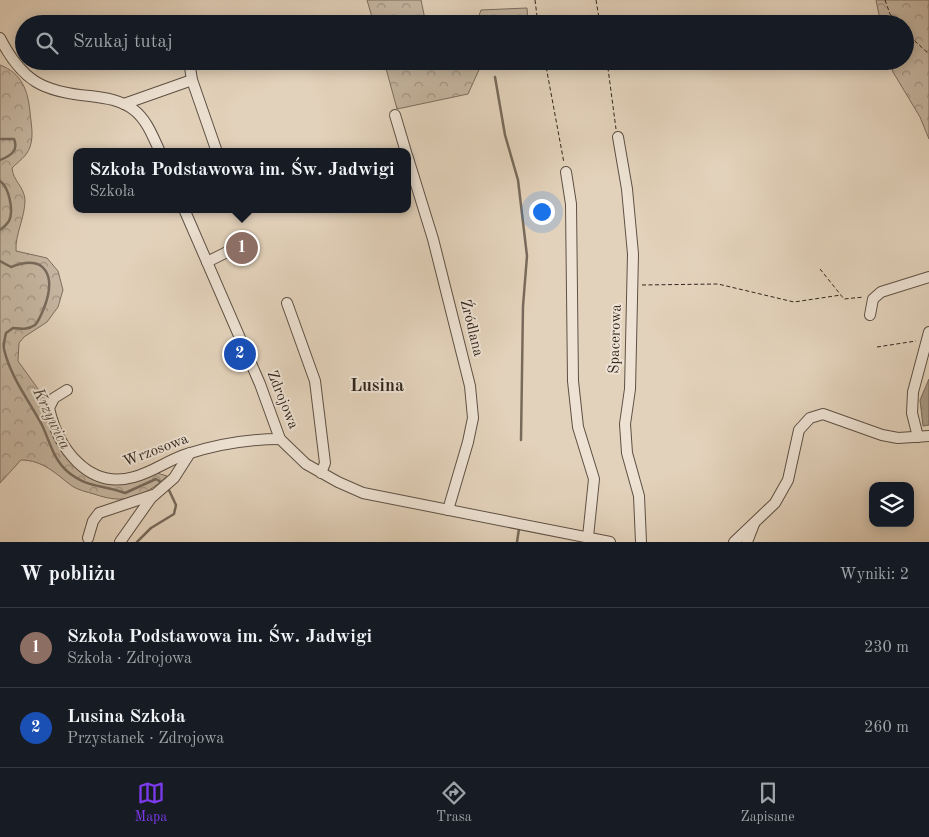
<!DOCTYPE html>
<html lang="pl">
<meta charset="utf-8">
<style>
body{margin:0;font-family:"Old Standard TT",serif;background:#242831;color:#f1f3f6}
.controls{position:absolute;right:15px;bottom:15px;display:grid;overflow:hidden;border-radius:10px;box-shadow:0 2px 12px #0003}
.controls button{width:45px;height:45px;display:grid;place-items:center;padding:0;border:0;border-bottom:1px solid #363941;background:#171b24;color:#f1f3f6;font:25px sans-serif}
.you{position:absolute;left:541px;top:211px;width:18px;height:18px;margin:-12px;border:4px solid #fff;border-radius:50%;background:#1a73e8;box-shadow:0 0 0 8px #1a73e833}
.badge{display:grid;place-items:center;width:32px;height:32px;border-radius:50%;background:#7c3aed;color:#fff;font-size:16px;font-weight:700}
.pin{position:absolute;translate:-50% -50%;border:2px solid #fff;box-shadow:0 1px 5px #0006}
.popup{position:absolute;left:73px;top:148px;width:338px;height:65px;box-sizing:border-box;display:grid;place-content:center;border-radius:10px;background:#171b24;filter:drop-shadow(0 1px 4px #0005);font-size:16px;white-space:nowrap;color:#9ea1a6}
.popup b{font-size:19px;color:#f1f3f6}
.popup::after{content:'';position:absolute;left:50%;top:100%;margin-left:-10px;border:10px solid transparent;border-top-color:#171b24}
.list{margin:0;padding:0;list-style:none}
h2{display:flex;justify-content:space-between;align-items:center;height:65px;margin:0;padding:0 20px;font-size:21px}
h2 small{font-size:16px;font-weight:400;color:#9ea1a6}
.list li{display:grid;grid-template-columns:32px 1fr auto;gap:15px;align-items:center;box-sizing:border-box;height:80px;padding:0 20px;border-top:1px solid #363941}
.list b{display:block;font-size:19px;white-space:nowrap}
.list p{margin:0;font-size:16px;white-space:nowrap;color:#9ea1a6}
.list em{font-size:16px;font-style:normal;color:#9ea1a6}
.icon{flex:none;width:28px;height:28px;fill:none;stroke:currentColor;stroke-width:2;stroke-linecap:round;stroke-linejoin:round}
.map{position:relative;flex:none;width:929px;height:542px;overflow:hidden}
.search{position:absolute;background:#171b24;box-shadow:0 2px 12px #0003;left:15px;right:15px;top:15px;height:55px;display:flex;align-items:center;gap:12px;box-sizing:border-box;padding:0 18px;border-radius:28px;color:#9ea1a6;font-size:19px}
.sheet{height:225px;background:#171b24}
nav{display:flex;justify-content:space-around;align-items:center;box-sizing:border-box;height:70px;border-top:1px solid #363941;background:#171b24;font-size:14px;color:#9ea1a6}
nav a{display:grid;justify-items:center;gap:2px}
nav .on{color:#7c3aed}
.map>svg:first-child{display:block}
</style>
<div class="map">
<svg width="929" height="542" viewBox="0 0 929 542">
<defs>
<pattern id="forest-crowns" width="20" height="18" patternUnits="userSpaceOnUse" patternTransform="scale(1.25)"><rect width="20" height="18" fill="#c5b5a0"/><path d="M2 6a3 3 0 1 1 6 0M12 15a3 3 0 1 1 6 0" fill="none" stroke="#a19382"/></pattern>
<pattern id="water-ripples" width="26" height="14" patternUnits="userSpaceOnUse" patternTransform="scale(1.25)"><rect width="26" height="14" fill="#a79885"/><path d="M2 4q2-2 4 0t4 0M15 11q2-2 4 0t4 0" fill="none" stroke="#897c6c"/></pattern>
</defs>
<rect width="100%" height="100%" fill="#e3d2bb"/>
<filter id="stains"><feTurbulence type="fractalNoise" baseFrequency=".004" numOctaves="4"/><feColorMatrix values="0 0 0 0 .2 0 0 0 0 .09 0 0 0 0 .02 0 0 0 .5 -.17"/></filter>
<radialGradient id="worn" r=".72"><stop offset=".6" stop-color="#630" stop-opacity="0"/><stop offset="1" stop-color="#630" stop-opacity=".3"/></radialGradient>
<!-- forest -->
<g fill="url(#forest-crowns)" stroke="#7c6e5e">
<polygon points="367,0 421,0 426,24 374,24"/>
<polygon points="876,0 929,0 929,139 920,117 893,72 891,61 905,61 905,24 881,24"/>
<polygon points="527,8 528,24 476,24 481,10"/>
<polygon points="384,61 483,61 468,94 397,109"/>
<path d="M0,65C22,73 28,91 30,112C31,124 34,135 30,147C27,156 18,162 12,168C13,181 24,186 25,200C25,218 15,234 16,251L47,258L58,271L63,290L58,307L47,322L24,337L19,343L18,361L49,404L56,431L95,476L157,473L167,476C143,498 125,505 94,494C87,492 78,490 72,486C56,474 43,460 21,460L0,483Z"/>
</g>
<!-- water -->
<polygon fill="url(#water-ripples)" stroke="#786a5b" points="929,379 929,425 923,426 920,400"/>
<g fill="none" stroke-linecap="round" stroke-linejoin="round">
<!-- stream -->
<g stroke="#786a5b" stroke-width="2.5">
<polyline points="495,77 505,135 518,180 527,256 523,306 521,440"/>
<path d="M0,139H14C19,151 10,156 0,160"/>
<path d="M0,181C9,187 14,211 9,221C7,224 3,228 0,230"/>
<path d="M0,261L11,267C47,253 56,277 44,308C42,313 39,321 35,325C28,330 21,329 13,328L6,333C5,338 3,344 4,349C10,376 29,401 42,425C50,442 53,459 68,472C89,489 102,484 125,493L156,479L164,484"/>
<polyline points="137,542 151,528 174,514 176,505 168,488"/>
<polyline points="517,542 519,529"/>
</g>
<defs>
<g id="minor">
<path d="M0,38C22,81 43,92 90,96C106,98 121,100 134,110C147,120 153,137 160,152"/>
<polyline points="192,80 217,152"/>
<polyline points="124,104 192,80 189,61"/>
<polyline points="395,115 406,152"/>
<polyline points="618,137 627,189 633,254 630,389 625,424 627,453 639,496 641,542"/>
<polyline points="407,155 433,239 470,386 473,418 468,442 448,510"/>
<polyline points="566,172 571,204 573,381 578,427 594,479 588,537"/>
<polyline points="184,209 260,384 280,439 306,464 338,482 363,493 610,542"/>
<polyline points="207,262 229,251"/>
<polyline points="287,303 315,381 325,463 321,473"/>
<polyline points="870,315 873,299 881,292 929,277"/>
<path d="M67,390L54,398L49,408C58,448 88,490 134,477C153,472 168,460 187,454C218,444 247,439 280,439"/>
<polyline points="918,437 912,413 913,392 929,332"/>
<polyline points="88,538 93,521 99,513 153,495"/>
<polyline points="120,542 151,498 174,478 190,453"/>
<polyline points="734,542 775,503 788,480 799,430 810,418 823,414 882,435 898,438 929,436"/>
<polyline points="747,542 754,524"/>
</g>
</defs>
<!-- minor casing -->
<use href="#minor" stroke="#5e5144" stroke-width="12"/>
<!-- path -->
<g stroke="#32261d" stroke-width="1" stroke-dasharray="4 2.5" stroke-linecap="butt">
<polyline points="535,0 538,24"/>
<polyline points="596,0 600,24"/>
<polyline points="885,0 890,14 898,24"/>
<polyline points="905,32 929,54"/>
<polyline points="545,61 564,163"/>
<polyline points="607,61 616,129"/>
<polyline points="820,269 844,299 864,297"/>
<polyline points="642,285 718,284 794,302 841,295"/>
<polyline points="877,347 916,341"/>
</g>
<!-- minor -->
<use href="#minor" stroke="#ede2d3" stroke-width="10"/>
</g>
<g text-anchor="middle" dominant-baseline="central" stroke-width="4" stroke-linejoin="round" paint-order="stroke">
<!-- street labels -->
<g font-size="15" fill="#32261d" stroke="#ede2d3">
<text transform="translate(471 328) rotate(76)">Źródlana</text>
<text transform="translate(616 339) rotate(-88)">Spacerowa</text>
<text transform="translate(282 400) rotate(68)">Zdrojowa</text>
<text transform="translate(156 451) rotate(-21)">Wrzosowa</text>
</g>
<!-- water labels -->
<g font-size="16" font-style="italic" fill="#55483c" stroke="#ede2d3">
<text transform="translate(51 419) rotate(64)">Krzywica</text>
</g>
<!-- quarter labels -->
<g font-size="18" font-weight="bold" fill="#32261d" stroke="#ede2d3">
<text x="377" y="386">Lusina</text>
</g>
</g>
<rect width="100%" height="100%" filter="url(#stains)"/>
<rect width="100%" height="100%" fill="url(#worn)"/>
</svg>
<div class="controls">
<button><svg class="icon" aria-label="layers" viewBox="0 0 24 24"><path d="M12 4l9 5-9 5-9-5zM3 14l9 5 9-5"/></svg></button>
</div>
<div class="you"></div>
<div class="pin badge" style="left:242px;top:248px;background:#8d6e63">1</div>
<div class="popup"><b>Szkoła Podstawowa im. Św. Jadwigi</b>Szkoła</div>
<div class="pin badge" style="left:240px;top:354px;background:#1a4fb4">2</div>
<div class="search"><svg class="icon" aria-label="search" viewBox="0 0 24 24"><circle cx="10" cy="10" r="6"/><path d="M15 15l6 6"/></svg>Szukaj tutaj</div>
</div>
<section class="sheet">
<h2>W pobliżu<small>Wyniki: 2</small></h2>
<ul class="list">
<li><span class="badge" style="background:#8d6e63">1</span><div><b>Szkoła Podstawowa im. Św. Jadwigi</b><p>Szkoła · Zdrojowa</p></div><em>230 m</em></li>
<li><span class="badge" style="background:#1a4fb4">2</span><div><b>Lusina Szkoła</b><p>Przystanek · Zdrojowa</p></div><em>260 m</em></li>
</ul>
</section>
<nav>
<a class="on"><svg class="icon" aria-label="map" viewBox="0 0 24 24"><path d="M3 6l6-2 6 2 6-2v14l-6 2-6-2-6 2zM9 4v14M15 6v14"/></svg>Mapa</a>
<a><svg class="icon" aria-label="directions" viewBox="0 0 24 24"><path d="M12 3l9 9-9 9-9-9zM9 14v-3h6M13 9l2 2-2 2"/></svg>Trasa</a>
<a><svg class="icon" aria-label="saved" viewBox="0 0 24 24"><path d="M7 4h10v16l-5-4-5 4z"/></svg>Zapisane</a>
</nav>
